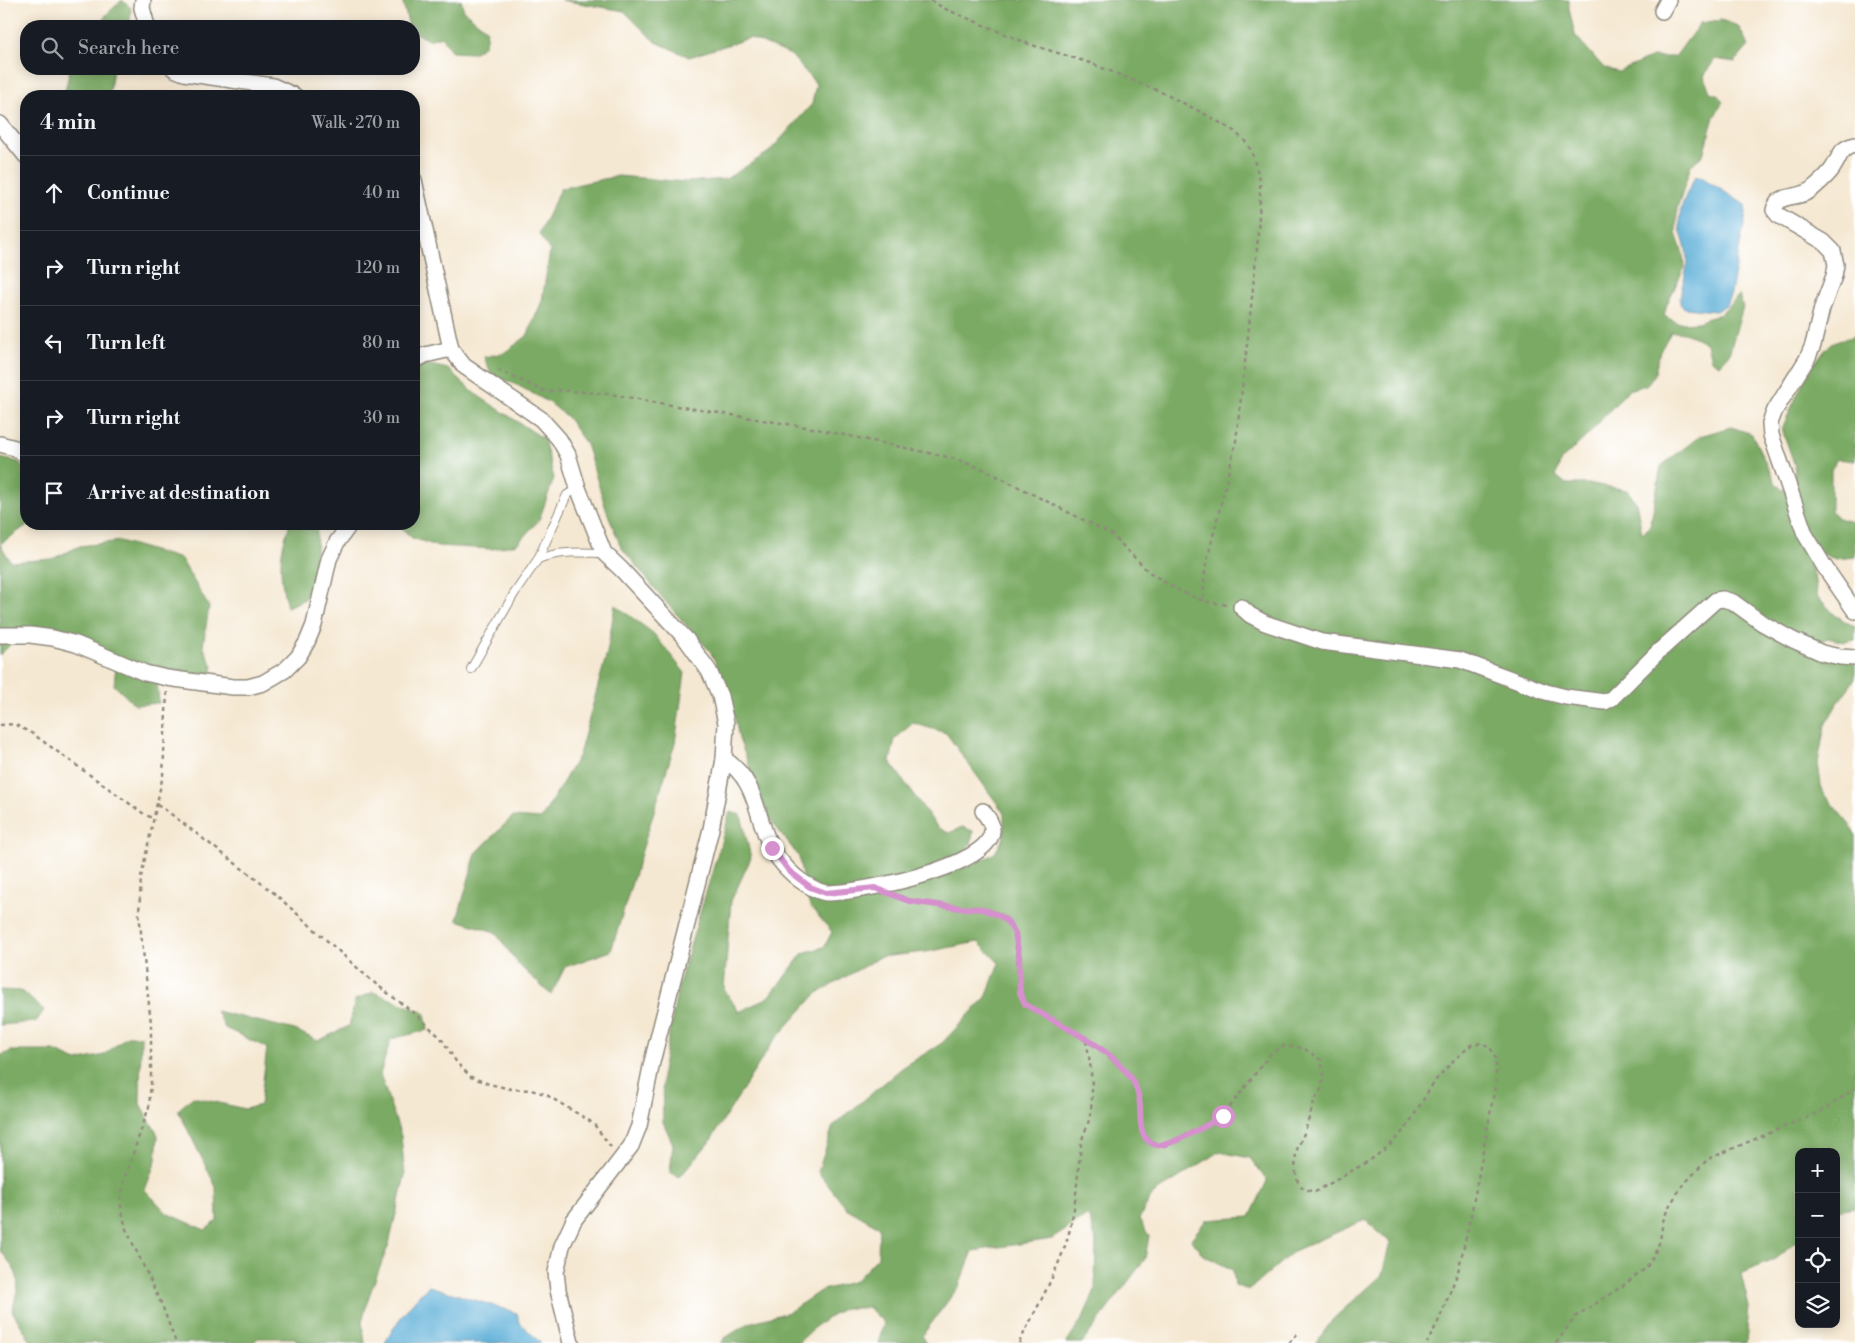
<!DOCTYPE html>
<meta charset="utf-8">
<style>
body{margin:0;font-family:"Libre Bodoni",serif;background:#20242c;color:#f1f3f6}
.controls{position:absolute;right:15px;bottom:15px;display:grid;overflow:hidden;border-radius:10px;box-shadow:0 2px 12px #0003}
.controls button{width:45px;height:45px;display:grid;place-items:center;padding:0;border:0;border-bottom:1px solid #363941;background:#171b24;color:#f1f3f6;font:25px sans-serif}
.stop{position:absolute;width:15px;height:15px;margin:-11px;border:4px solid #d690ce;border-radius:50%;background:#fff}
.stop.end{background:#d690ce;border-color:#fff;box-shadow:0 1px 5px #0008}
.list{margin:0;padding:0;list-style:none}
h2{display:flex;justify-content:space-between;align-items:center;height:65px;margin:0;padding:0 20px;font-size:21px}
h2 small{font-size:16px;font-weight:400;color:#9ea1a6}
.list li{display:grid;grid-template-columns:32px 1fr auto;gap:15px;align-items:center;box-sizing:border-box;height:75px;padding:0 20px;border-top:1px solid #363941}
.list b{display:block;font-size:19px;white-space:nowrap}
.list em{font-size:16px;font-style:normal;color:#9ea1a6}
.icon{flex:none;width:28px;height:28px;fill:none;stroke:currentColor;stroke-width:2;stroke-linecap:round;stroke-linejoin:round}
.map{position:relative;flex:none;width:1855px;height:1343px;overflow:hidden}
.search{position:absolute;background:#171b24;box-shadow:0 2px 12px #0003;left:20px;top:20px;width:400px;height:55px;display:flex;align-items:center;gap:12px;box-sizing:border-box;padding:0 18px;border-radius:20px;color:#9ea1a6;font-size:19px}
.panel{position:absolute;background:#171b24;box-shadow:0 2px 12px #0003;left:20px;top:90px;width:400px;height:440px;border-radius:20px}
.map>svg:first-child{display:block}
</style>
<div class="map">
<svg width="1855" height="1343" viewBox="0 0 1855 1343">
<rect width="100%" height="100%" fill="#fff"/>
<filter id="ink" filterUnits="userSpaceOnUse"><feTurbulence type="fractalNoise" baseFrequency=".02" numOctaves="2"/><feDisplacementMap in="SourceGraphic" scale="10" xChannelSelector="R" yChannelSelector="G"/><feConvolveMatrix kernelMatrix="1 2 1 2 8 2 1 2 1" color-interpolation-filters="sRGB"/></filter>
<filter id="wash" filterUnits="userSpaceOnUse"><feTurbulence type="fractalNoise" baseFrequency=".0096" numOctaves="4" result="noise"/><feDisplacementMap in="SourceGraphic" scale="20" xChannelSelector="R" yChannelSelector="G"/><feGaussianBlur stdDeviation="1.12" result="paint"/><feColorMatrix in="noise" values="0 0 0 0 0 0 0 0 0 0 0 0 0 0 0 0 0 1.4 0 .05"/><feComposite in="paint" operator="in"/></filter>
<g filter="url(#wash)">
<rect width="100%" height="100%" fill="#f5e8d2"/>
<!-- forest -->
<g fill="#7aaa63" stroke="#526a47" fill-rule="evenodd">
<polygon points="122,0 131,8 130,26 101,26 106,15"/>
<polygon points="402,0 461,0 464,11 487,30 485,45 473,53 452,52 441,36 429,40 414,32 414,26 409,26"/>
<path d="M562,0H1569V9L1575,35L1604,68L1619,72L1652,57H1675L1700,23L1721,20L1738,26L1749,46L1735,62L1715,59L1704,76L1710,92L1719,95L1723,102L1714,117L1703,155L1691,165L1677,209L1676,233L1683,254L1684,268L1667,304L1664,316L1678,323L1698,322L1720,314L1739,295L1743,307L1729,354L1719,365L1711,360L1707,344C1695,337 1685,331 1671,332L1660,351L1654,377L1646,385L1628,390L1587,436L1561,460L1556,476L1566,484H1592L1627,490L1636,502L1642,533L1650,527L1661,466L1700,436L1731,427L1752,434L1775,482L1782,490L1794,484L1795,466L1782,429C1792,406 1814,352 1836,341C1842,338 1849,339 1855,336V461L1837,459L1831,470V511L1838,518L1855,523V557L1835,559L1818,552L1808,560L1814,575L1817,596L1835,615L1855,627V640L1845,642L1827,638L1815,645L1855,664V679L1839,701L1825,725L1818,763L1822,792L1850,825L1855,835V1207L1836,1210V1152H1799V1240L1775,1259L1741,1274L1749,1307L1746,1343H1316L1333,1319L1382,1275L1390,1242L1365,1220L1294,1251L1249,1290L1235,1285L1233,1270L1203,1255L1191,1239L1206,1220L1250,1217L1267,1181L1250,1158L1219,1152L1153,1194L1139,1219L1149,1236L1145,1259L1082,1343H1066L1083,1318L1095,1290L1096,1240L1088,1215L1052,1239L973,1251L959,1286L922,1336L926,1343H878L884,1323L869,1308H844L817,1325L798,1343H721L725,1338L749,1323L789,1312L820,1291L855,1281L878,1257L879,1227L846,1208L818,1172L833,1126L902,1068L942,1043L986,997L999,963L978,942L926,952L880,957L816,994L772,1043L711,1140L680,1177L670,1172L673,1144L663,1122L662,1072L678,987L730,812L741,815L751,858L731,901L724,989L739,1012L769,997L803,953L824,947L832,932L810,906L804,889L799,857L769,818L739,739L730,693L710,651L669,606L621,547L606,509L586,444L567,417L550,403L519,386L491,374L484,357L504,353L527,336L542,301L550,251L539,234L561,188L618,176L686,182L726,179L769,152L812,104L816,84L791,55L750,38L689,57L654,41L624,11ZM913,723L946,733L1004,813V837L995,853L967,868L955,863L971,844L973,831L962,827L949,833L938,828L890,762L895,739Z"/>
<polygon points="70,69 113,69 109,96 64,96"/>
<polygon points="426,364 448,369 474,393 544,439 554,478 539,520 517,544 492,549 437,546 412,538 397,524 414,524 414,369"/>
<polygon points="0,458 19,462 26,471 26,524 29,524 0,544 11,562 52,559 80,546 120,541 181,559 209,607 203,646 213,667 210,677 157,682 159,703 135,705 114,685 117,656 76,637 34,627 12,643 0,655"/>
<path d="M290,524H315L317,532L315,574L305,599L287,607C279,575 278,554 290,524Z"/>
<polygon points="615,605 653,633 685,673 675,743 611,951 565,967 551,995 519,965 495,932 457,920 476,853 512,817 541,819 579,755 607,653"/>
<polygon points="0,990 21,991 44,1010 36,1022 0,1025"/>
<path d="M373,992L425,1013L428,1030L391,1039L380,1074L401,1136L405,1175L389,1244L369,1296L362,1322L365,1343H300L294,1338H258L253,1343H32L12,1311C21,1278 21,1276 0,1250V1056L11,1051H54L77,1061L104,1055L127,1036H141L140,1104L158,1135L156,1160L145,1190L167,1213L205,1230L217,1221L216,1187L178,1110L193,1097L245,1109L260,1105L267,1048L225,1028L216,1011L295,1030L318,1041L349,1026L355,1000Z"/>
</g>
<!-- water -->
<g fill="#5caed7" stroke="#446c81">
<path d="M1700,176L1745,205L1746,214L1731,293L1726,305L1716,311L1685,308L1680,304C1679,289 1688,274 1687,258C1687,248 1682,238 1680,228C1677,210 1687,193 1695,177Z"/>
<path d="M429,1286L517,1313L520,1323L541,1343H385C397,1321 410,1303 429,1286Z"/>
</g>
</g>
<g filter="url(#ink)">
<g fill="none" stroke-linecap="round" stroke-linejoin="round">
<defs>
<g id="service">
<path d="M538,559C559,551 582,552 604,553"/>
<polyline points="471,669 514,594 538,559 567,495 578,488"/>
</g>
<g id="minor">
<polyline points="143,0 142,8 147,26"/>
<polyline points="1662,11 1668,0"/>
<polyline points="174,69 184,73 273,86 295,96"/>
<polyline points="0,124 26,156"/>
<path d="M1855,145C1840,148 1841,155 1834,166C1830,174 1819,183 1812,189C1798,201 1779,191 1774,210L1778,215L1824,242L1833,251L1836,265L1834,276L1822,308L1813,345L1807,359L1775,410L1770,423L1771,435L1805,534L1824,566L1855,611"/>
<polyline points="414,180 451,349 464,366 541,419 559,439 568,455 578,488 604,553 621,569 686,639 709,671 720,696 726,723 724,759 711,829 652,1062 639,1126 631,1146 574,1220 562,1246 556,1272 558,1290 571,1343"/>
<polyline points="414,361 425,355 451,349"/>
<polyline points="0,444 15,448 26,455"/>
<polyline points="1241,607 1250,615 1265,623 1322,642 1460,660 1546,692 1566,697 1605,702 1612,698 1658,652 1716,600 1723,599 1733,602 1762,623 1793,640 1822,653 1840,657 1855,658"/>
<polyline points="0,635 30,635 53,638 76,644 145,673 167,678 233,687 248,687 263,683 285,670 298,657 307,642 314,625 329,559 337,542 350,524"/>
<path d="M724,759C758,781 755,815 771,847C780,863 795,879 811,887C816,890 823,893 829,893C860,892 989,868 992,831C993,823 986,816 983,811"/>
</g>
</defs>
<!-- service casing -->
<use href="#service" stroke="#908a7e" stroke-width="10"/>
<!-- minor casing -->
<use href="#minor" stroke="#908a7e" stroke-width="18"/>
<!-- path -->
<g stroke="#908a7e" stroke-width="2.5" stroke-dasharray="4 4" stroke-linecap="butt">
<polyline points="931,0 943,8 1029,44 1090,63 1159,91 1203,113 1234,131 1247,143 1252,153 1260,180 1260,199 1257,249 1248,336 1236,441 1205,569 1203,601"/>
<polyline points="498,370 546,392 558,390 610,394 676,406 812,428 952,458 983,469 1111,534 1149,572 1176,589 1203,601 1228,605"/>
<polyline points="167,692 163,775 141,877 139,914 151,1023 151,1083 149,1107 125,1177 120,1202 126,1229 162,1305 176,1343"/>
<polyline points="0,725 14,724 33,734 144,814 154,819"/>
<polyline points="157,805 167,811 274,893 372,981 414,1013 441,1038 457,1063 471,1077 489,1084 511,1089 531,1090 545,1094 593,1123 611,1147"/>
<path d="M900,897C918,904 938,905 957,908C965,909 973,908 980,909C995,911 1012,921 1015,936C1021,958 1014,983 1025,1004L1101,1049L1123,1069L1133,1080L1140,1105V1128L1145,1138L1157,1145L1168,1144L1223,1116L1271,1053L1284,1046L1303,1048L1321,1060L1323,1071L1322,1087L1314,1102L1305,1131L1296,1152L1295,1170L1298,1182L1304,1189L1315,1192L1369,1161L1389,1146L1406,1128L1434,1082L1454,1060L1471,1045L1482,1043L1490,1047L1496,1059V1082L1472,1210L1458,1272L1438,1322L1427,1343"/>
<path d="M1019,1343C1035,1311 1053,1280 1065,1246C1076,1214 1077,1179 1081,1145C1082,1136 1087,1128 1089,1120C1095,1095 1091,1065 1086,1040"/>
<polyline points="1289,1343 1298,1333"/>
<polyline points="1556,1343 1575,1317 1624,1285 1646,1268 1654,1255 1660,1241 1663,1221 1668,1208 1682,1186 1708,1159 1824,1110 1855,1088"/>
</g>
<!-- service -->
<use href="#service" stroke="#fff" stroke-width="8"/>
<!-- minor -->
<use href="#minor" stroke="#fff" stroke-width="15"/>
</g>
</g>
<g fill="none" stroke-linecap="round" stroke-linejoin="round" filter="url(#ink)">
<!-- route -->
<path stroke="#d690ce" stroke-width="6" d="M772,848L789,871L810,887L826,893L875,888L909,901L960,908L983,909L1000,916L1007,921L1015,933L1019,956L1020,993L1025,1004C1060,1026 1106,1043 1131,1078C1136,1084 1140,1099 1140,1107C1141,1122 1138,1140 1157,1145C1169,1148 1211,1123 1223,1116"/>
</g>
</svg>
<div class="controls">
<button>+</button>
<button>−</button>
<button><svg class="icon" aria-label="locate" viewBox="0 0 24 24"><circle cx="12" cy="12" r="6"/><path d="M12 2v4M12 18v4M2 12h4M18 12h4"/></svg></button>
<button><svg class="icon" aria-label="layers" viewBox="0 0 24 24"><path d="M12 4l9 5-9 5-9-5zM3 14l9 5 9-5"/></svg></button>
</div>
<div class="stop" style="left:1223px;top:1116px"></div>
<div class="stop end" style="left:772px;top:848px"></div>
<div class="search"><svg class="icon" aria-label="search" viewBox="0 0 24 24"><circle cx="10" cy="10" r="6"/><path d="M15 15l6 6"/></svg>Search here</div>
<section class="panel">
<h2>4 min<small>Walk · 270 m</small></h2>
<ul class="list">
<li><svg class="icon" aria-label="ahead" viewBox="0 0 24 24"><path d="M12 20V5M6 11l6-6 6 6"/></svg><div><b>Continue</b></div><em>40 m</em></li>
<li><svg class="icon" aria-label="right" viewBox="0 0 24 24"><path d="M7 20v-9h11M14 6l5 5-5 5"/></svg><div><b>Turn right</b></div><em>120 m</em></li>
<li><svg class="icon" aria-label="left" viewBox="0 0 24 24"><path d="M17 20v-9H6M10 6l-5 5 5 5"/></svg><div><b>Turn left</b></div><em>80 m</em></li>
<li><svg class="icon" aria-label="right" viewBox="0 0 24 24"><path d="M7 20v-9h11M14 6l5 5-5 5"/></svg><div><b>Turn right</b></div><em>30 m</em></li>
<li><svg class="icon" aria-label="arrive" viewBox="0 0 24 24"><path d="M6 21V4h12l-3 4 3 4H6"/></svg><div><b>Arrive at destination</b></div></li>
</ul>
</section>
</div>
